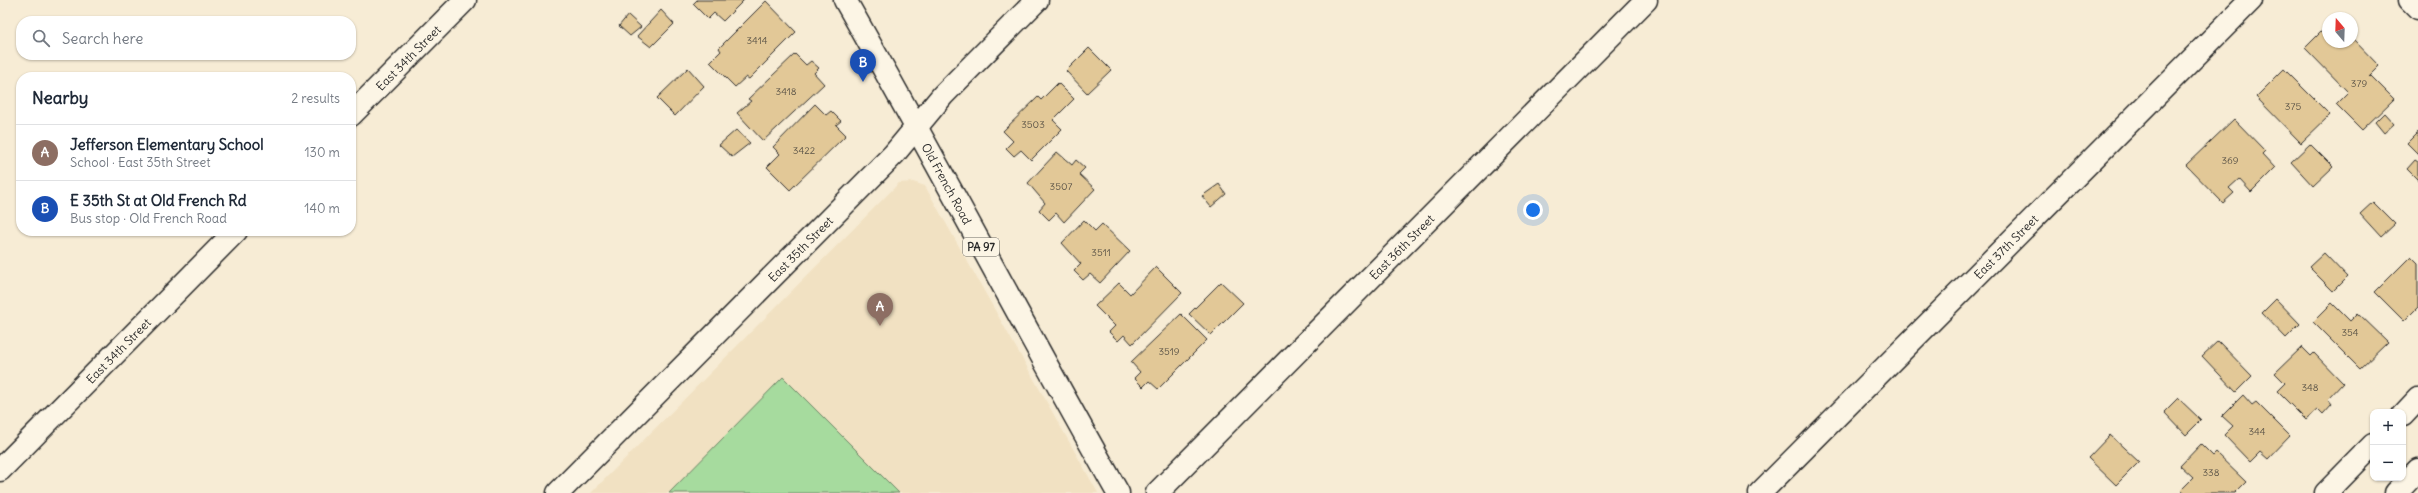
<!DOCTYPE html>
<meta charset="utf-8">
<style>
body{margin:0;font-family:Delius,sans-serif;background:#f6f6f7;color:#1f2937}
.controls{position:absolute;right:12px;bottom:12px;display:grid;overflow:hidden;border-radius:8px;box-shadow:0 1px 3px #0004}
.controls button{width:36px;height:36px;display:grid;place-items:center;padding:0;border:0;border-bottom:1px solid #e0e1e3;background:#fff;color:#1f2937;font:20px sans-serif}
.compass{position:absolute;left:2322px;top:12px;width:36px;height:36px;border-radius:50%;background:#fff;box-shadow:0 1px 3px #0004;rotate:341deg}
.you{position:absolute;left:1533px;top:210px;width:14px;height:14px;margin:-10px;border:3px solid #fff;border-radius:50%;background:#1a73e8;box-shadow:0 0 0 6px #1a73e833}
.badge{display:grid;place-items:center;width:26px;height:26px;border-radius:50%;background:#2b2b2b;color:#fff;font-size:13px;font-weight:700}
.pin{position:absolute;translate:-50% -33px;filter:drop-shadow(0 1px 2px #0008)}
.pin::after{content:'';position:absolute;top:21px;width:14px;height:12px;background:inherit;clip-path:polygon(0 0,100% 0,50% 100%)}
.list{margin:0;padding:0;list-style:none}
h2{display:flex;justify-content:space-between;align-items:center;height:52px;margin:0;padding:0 16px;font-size:17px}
h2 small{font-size:13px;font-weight:400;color:#747a83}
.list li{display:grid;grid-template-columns:26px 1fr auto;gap:12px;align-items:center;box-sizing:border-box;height:56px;padding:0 16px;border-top:1px solid #e0e1e3}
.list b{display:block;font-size:15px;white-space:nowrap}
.list p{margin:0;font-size:13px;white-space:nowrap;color:#747a83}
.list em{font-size:13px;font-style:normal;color:#747a83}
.icon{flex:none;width:22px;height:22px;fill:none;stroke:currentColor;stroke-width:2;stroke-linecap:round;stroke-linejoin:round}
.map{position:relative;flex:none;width:2418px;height:493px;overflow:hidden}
.search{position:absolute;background:#fff;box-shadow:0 1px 3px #0004;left:16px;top:16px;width:340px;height:44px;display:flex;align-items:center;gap:10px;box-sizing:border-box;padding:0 14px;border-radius:16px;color:#747a83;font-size:15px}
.panel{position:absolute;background:#fff;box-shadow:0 1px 3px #0004;left:16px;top:72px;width:340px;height:164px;border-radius:16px}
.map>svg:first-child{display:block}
</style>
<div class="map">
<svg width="2418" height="493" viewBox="0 0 2418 493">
<rect width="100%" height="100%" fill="#f7ecd5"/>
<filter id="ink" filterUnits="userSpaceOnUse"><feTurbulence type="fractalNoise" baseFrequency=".025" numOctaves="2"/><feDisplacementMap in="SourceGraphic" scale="8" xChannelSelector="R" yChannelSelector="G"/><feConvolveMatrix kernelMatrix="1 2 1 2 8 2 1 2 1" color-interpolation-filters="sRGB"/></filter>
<g filter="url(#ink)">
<!-- built -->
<polygon fill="#f1e1c2" points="913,182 925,186 1098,493 591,493 899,183"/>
<!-- green -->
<polygon fill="#a6db9e" stroke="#688364" points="783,377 899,493 669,493"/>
<!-- building -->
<g fill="#e2c897" stroke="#2b2b2b">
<polygon points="697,0 744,0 723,21 714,13 708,19 693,4"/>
<polygon points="766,1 796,32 749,79 746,77 735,87 710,62 721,51 719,48"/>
<polygon points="661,10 674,24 651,47 637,36"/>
<polygon points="628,15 641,27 630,36 619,26"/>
<polygon points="2328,25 2328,42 2352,42 2352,38 2379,66 2370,75 2394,99 2362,130 2336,104 2348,92 2305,48"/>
<polygon points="1089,48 1111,70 1087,93 1066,71"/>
<polygon points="795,54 806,65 811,61 819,68 814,73 824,84 763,141 737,113 751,101 748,99"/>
<polygon points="688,68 704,86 675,116 657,98"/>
<polygon points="2284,69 2330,115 2301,143 2256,97"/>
<polygon points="1058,83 1074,99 1053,120 1062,129 1031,160 1021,150 1014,156 1006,148 1013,141 1003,131 1038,97 1041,100"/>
<polygon points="815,104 826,115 831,111 841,121 836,125 846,135 790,190 767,167 780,154 773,147"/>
<polygon points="2384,113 2394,124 2384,133 2375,122"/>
<polygon points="2234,119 2265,151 2262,154 2275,168 2251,192 2239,179 2229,188 2234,193 2223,203 2186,165"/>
<polygon points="736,130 750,143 732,157 719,145"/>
<polygon points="2418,132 2418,154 2407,143"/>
<polygon points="2310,144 2333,167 2313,186 2291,162"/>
<polygon points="1057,152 1072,165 1076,160 1085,168 1079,174 1095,189 1064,222 1056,213 1049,220 1039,210 1045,203 1028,183"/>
<polygon points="2415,160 2418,162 2418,180 2407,169"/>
<polygon points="1219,184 1226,194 1211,207 1202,196"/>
<polygon points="2373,202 2395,224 2381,237 2360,214"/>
<polygon points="1084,220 1095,231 1102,224 1130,251 1100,283 1090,274 1083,280 1074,271 1081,264 1062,243"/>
<polygon points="2324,253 2347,277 2333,291 2309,267"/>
<polygon points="2411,256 2418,263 2418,307 2404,321 2375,292"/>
<polygon points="1156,267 1182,293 1132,344 1124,335 1118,341 1109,332 1115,326 1095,306 1119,283 1130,294"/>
<polygon points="1221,282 1243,303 1211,335 1189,314"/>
<polygon points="2276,299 2300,324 2286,338 2262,313"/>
<polygon points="2332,303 2350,321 2358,313 2388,342 2360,369 2313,322"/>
<polygon points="1181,314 1207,340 1158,389 1149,381 1143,387 1134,378 1140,372 1131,362"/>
<polygon points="2218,341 2252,376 2236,392 2202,356"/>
<polygon points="2302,347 2311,356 2314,353 2343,383 2328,399 2332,404 2323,414 2318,409 2306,420 2277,391 2285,383 2275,373"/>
<polygon points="2243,395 2252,405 2256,402 2290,436 2268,459 2260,452 2250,462 2224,435 2233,426 2222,416"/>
<polygon points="2178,398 2201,420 2186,435 2164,412"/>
<polygon points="2110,435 2139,462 2116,485 2088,458"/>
<polygon points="2201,444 2213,456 2216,453 2246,482 2235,493 2184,493 2181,490 2193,478 2180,466"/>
</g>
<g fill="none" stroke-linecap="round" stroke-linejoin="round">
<defs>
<g id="minor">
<polyline points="2410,0 2418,8"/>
<path id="s1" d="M351,115L465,0"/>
<path id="s2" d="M0,470L236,231"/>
<path id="s3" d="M558,493L894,154L943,95L1037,0"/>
<path id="s4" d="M1157,493L1646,0"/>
<path id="s5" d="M1760,493L2251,0"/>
</g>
<g id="secondary">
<polyline points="2403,415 2418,399"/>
<polyline points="2326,493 2373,445"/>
<polyline points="2396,493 2418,470"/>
</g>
<g id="primary">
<path id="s6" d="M845,0C938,163 1025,329 1118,493"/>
</g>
</defs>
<!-- minor casing -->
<use href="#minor" stroke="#2b2b2b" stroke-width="25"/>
<!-- secondary casing -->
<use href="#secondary" stroke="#2b2b2b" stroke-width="25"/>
<!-- primary casing -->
<use href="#primary" stroke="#2b2b2b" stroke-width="25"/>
<!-- minor -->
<use href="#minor" stroke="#fcf5e5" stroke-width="22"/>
<!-- secondary -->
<use href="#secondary" stroke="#fcf5e5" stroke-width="22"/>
<!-- primary -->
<use href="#primary" stroke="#fcf5e5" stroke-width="22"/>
</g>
</g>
<g text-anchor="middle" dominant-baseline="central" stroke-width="3.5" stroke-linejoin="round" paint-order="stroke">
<!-- number labels -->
<g font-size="10" fill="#595246">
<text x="757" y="40">3414</text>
<text x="2359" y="83">379</text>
<text x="786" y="91">3418</text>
<text x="2293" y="106">375</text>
<text x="1033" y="124">3503</text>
<text x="804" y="150">3422</text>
<text x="2230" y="160">369</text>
<text x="1061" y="186">3507</text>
<text x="1101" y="252">3511</text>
<text x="2350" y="332">354</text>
<text x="1169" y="351">3519</text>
<text x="2310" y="387">348</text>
<text x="2257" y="431">344</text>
<text x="2211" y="472">338</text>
</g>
<!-- shield labels -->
<rect fill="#fcf5e5" stroke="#6a6863" stroke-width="1" x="963" y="238" width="36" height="18" rx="3"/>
<g font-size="11" font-weight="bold" fill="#2b2b2b">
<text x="981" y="247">PA 97</text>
</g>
<!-- street labels -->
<g font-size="12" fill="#2b2b2b" stroke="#fcf5e5">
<text stroke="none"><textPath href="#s1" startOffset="81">East 34th Street</textPath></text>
<text stroke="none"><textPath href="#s6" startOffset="210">Old French Road</textPath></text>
<text stroke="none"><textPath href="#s5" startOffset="348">East 37th Street</textPath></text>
<text stroke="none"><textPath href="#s4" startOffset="347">East 36th Street</textPath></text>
<text stroke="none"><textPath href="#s3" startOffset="344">East 35th Street</textPath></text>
<text stroke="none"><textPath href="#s2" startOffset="168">East 34th Street</textPath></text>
</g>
</g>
</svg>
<div class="controls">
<button>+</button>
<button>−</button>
</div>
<svg class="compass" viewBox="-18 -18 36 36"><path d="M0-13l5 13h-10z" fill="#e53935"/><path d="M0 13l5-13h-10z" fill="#747a83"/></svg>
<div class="you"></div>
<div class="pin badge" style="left:880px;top:326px;background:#8d6e63">A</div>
<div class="pin badge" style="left:863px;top:82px;background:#1a4fb4">B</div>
<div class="search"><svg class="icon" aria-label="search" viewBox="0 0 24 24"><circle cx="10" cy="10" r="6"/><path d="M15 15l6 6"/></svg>Search here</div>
<section class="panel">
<h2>Nearby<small>2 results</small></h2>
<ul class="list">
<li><span class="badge" style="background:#8d6e63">A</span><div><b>Jefferson Elementary School</b><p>School · East 35th Street</p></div><em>130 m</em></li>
<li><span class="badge" style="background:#1a4fb4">B</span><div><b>E 35th St at Old French Rd</b><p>Bus stop · Old French Road</p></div><em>140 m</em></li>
</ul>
</section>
</div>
